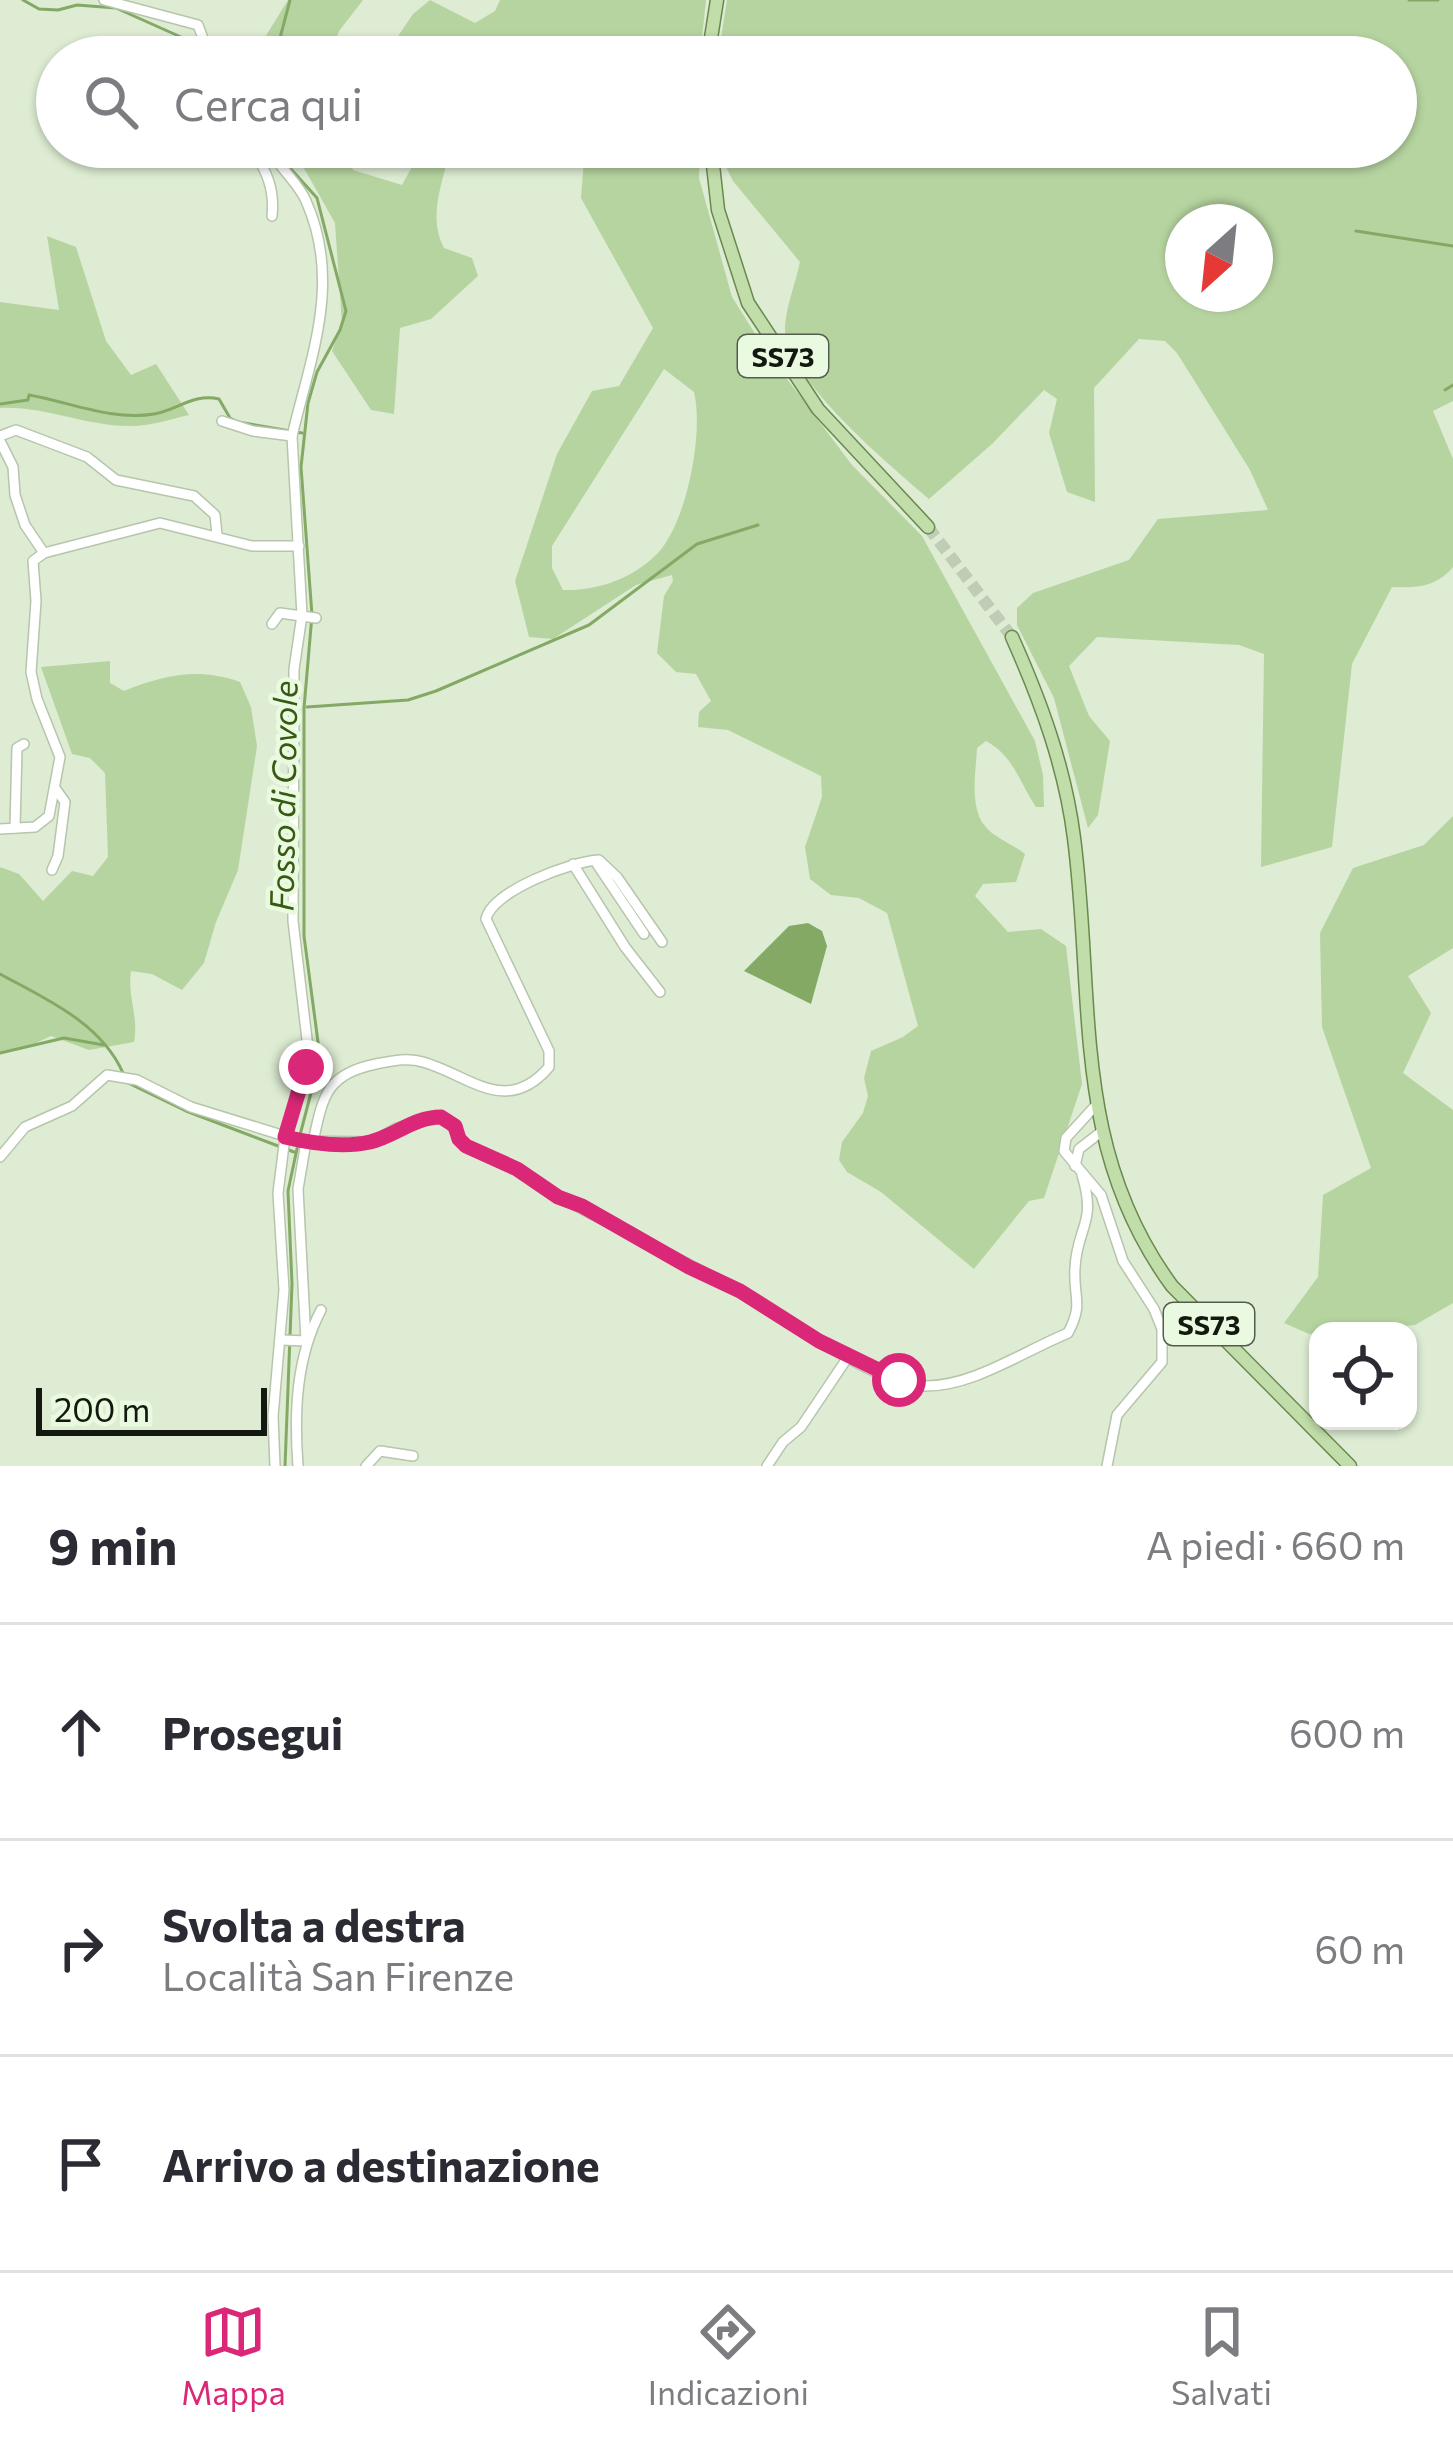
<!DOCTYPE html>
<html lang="it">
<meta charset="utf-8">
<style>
body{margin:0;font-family:Commissioner,sans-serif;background:#f7f7f7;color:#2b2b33}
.controls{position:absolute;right:36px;bottom:36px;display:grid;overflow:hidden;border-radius:24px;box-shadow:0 3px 9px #0004}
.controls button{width:108px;height:108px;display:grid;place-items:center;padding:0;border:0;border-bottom:3px solid #e1e1e2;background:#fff;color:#2b2b33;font:60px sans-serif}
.compass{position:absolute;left:1165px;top:204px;width:108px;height:108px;border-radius:50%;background:#fff;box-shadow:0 3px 9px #0004;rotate:207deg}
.scale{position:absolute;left:36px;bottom:30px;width:231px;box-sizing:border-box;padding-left:12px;border:6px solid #141910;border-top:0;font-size:33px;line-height:42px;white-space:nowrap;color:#141910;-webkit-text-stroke:9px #eafae0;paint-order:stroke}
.stop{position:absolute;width:36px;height:36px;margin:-27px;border:9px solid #db2777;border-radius:50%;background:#fff}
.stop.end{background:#db2777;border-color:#fff;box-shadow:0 3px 12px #0008}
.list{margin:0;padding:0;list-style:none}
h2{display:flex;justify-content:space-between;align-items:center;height:156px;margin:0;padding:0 48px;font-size:51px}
h2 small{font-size:39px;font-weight:400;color:#7c7c81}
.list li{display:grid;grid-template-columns:78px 1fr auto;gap:36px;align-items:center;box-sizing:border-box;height:216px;padding:0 48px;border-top:3px solid #e1e1e2}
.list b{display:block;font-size:45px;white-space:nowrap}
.list p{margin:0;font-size:39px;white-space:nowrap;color:#7c7c81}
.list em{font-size:39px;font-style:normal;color:#7c7c81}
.icon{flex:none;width:66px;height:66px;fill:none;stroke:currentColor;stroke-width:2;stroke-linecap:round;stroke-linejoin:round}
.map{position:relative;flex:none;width:1453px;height:1466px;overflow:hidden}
.search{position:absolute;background:#fff;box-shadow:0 3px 9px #0004;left:36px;right:36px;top:36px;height:132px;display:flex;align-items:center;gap:30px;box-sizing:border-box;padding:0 42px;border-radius:66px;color:#7c7c81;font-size:45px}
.sheet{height:804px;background:#fff}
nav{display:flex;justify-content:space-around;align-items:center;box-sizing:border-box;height:168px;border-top:3px solid #e1e1e2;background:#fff;font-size:33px;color:#7c7c81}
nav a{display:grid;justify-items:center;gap:6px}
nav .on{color:#db2777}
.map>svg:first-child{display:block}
</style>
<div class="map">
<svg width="1453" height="1466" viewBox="0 0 1453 1466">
<rect width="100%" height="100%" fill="#ddecd3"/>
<!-- green -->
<g fill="#b6d4a0" fill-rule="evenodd">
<polygon points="288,0 363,0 339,31 329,57 260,57 259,47"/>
<polygon points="430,0 475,23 495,11 500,0 706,0 700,57 592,57 592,45 580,41 568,57 401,57 392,45 413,14"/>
<path d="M727,0H1453V401L1433,411L1453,459V567C1436,587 1418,588 1392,587L1352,664L1332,847L1261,867L1264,654L1239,645L1097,637L1069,666L1089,716L1110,741L1098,815L1088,828L1054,698L1017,625V608L1033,593L1129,560L1158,519L1268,510L1250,470L1177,353L1165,341L1139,339L1094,388L1095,502L1067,492L1049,433L1057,399L1044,390L992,444L929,499C891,466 784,378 785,327C786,306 796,282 800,262L733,181L716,147H1396V57H718ZM1183,222H1255V294H1183Z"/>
<path d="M292,147H342L353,170L402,185L423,147H435L447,161C440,191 429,219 444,248L472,258L478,276L431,319L400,328L394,414L371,410L332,351L342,324L335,223Z"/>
<path d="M585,147H700L699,178L732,297L766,351L852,465L922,536L1035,741L1043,775L1044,807H1036C1019,782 1014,756 986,741L977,748C976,771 969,807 985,826C993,837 1014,845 1025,854L1016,882L983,884L975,896L1008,932L1041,929L1066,946L1082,1084L1044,1198L1029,1201L974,1269L881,1192L847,1172L839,1160L842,1142L863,1113L868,1096L864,1078L871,1051L903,1037L918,1026L887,913L859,898L831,895L810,879L805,847L822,797L821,776L728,730L698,727L699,712L711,701L696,674L676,672L657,653L664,596L673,581L672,575L636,585L553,639L529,637L515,581L557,454L592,391L619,386L653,328L581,198ZM664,369L694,392C704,433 687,523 657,554C632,579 597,591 563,590L552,568V546Z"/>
<path d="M47,236L76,247L106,341L131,375L156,364L189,415C171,419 151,426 132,426C86,427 47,406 0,408V302L59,310Z"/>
<path d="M110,661V683L124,691C164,675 198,667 240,682L251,707L257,746L238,870L216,922L204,963L182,990L152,974L131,971C127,996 139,1017 134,1042L89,1050L51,1036L23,1049L0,1054V867L19,874L43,901L72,871L93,876L108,857L105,773L90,758L72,754L41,667Z"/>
<polygon points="1453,816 1453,948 1408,976 1431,1013 1403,1073 1453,1110 1453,1303 1415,1325 1309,1334 1284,1323 1318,1277 1323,1195 1371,1168 1322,1027 1320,933 1353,868 1424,845"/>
</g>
<!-- water -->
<polygon fill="#83a965" points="808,923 822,931 827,946 811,1004 744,971 789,926"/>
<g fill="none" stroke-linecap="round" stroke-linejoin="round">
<!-- stream -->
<g stroke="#83a965" stroke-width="3">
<polyline points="23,0 39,9 58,10 77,5 116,8 201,46"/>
<polyline points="1409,0 1438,0"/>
<polyline points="275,57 290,0"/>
<polyline points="280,147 290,168 317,198 346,311 340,330 317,372 308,403 301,467 312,615 304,708 304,936 318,1042 318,1066 300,1135"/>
<polyline points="1356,231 1453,246"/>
<polyline points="1445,390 1453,385"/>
<path d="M0,404L28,400L29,395C70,402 111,421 154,414C177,410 194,393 219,399L230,418L238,422L302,433"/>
<polyline points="307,707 408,700 436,691 589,625 697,544 758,525"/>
<path d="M0,974C46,999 101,1023 123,1073"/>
<polyline points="0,1053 64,1038 104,1045"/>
<polyline points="126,1082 186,1111 294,1152"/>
<polyline points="285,1466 292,1284 288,1191 298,1144"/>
</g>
<!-- major-tunnel -->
<polyline stroke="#bfccb6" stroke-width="12" stroke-dasharray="12 6" stroke-linecap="butt" points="928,527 1012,637"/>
<defs>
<g id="minor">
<polyline points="104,0 198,25 210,57"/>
<path d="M252,147C266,171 275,188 272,216"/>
<path d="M271,147C278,169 297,180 306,201C342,282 311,356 292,436L302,615L294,669L293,921L308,1048L285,1137L278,1193L284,1290L273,1416L275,1466"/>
<polyline points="222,421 253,431 292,436"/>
<polyline points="0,436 16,430 87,457 116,480 194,496 215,515 217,535"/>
<polyline points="0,441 13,467 15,495 25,525 44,553"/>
<polyline points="272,624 280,613 316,618"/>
<polyline points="15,828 17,748 24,744"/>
<polyline points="0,829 35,827 49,816 60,757 37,699 31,672 36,601 33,561 44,553 160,523 252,546 299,546"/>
<polyline points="573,864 625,947 660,992"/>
<polyline points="597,864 644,934"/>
<polyline points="52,870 58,856 65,802 55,788"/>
<polyline points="1097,1104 1066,1138 1064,1151 1101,1195 1123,1261 1154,1309 1162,1329 1162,1362 1117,1415 1107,1466"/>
<path d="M313,1142C323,1096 326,1074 376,1064C391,1061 408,1057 423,1062C469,1075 506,1117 549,1067V1051L486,919C492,891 572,861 599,860L617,877L662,942"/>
<path d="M0,1157L25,1127L72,1106L107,1075L137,1080L191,1107L301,1141L372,1142L397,1128L441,1116C457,1125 456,1140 471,1148C484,1156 499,1160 513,1167C529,1175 543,1189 559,1197C619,1228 678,1259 738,1290C785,1315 873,1385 924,1386C972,1387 1022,1352 1068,1333C1084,1303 1073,1298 1075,1268C1077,1226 1097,1224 1082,1175"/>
<polyline points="1075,1166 1079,1149 1101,1132"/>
<polyline points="282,1340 306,1341 298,1189 306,1142"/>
<path d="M298,1466C294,1412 296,1358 321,1310"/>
<polyline points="366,1466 380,1451 413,1456"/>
<polyline points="767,1466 783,1442 801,1427 848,1357"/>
</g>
<g id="major">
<polyline points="708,57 717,0"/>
<polyline points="711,147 718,210 748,303 818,409 928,527"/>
<path d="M1012,637C1041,702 1065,767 1074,838C1095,999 1070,1147 1172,1286L1350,1466"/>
</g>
</defs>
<!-- minor casing -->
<use href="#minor" stroke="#b6c5ac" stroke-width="12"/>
<!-- major casing -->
<use href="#major" stroke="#69894e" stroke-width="15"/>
<!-- minor -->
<use href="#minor" stroke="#fff" stroke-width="9"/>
<!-- major -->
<use href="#major" stroke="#c1dda9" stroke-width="12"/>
</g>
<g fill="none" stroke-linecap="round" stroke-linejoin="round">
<!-- route -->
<path stroke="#db2777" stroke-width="15" d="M306,1067L285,1137C310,1143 344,1148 370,1142C395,1136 414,1117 441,1117L455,1126L459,1139L466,1146L517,1169L558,1197L582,1206L689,1267L740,1291L819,1341L899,1380"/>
</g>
<g text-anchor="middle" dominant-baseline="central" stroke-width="9" stroke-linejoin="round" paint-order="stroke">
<!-- shield labels -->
<g fill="#eafae0" stroke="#545c4e" stroke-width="3">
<rect x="738" y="335" width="90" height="42" rx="9"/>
<rect x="1164" y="1303" width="90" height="42" rx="9"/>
</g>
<g font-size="27" font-weight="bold" fill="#141910">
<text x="783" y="356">SS73</text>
<text x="1209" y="1324">SS73</text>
</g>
<!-- water labels -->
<g font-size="33" font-style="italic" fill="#375a12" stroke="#eafae0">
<text transform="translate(282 796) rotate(-89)">Fosso di Covole</text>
</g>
</g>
</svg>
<div class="controls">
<button><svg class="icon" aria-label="locate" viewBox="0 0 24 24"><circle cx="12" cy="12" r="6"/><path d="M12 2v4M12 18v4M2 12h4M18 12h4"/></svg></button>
</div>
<svg class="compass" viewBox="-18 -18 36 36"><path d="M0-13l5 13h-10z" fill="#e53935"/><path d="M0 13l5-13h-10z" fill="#7c7c81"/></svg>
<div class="scale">200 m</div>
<div class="stop" style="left:899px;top:1380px"></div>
<div class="stop end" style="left:306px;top:1067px"></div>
<div class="search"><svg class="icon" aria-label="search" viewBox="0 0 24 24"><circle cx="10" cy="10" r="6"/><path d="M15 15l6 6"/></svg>Cerca qui</div>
</div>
<section class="sheet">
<h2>9 min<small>A piedi · 660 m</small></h2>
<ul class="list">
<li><svg class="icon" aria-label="ahead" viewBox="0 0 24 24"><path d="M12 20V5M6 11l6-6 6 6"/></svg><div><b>Prosegui</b></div><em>600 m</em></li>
<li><svg class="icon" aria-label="right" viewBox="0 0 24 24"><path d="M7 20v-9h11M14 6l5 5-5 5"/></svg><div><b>Svolta a destra</b><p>Località San Firenze</p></div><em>60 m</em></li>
<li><svg class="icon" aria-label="arrive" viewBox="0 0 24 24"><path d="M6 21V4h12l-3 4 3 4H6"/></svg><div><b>Arrivo a destinazione</b></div></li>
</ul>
</section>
<nav>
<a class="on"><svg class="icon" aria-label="map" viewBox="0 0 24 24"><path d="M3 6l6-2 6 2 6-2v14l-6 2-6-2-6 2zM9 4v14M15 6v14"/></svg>Mappa</a>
<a><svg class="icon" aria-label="directions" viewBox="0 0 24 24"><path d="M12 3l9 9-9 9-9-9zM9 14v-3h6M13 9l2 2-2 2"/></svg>Indicazioni</a>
<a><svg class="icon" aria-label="saved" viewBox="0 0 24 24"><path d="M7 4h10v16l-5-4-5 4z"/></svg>Salvati</a>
</nav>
